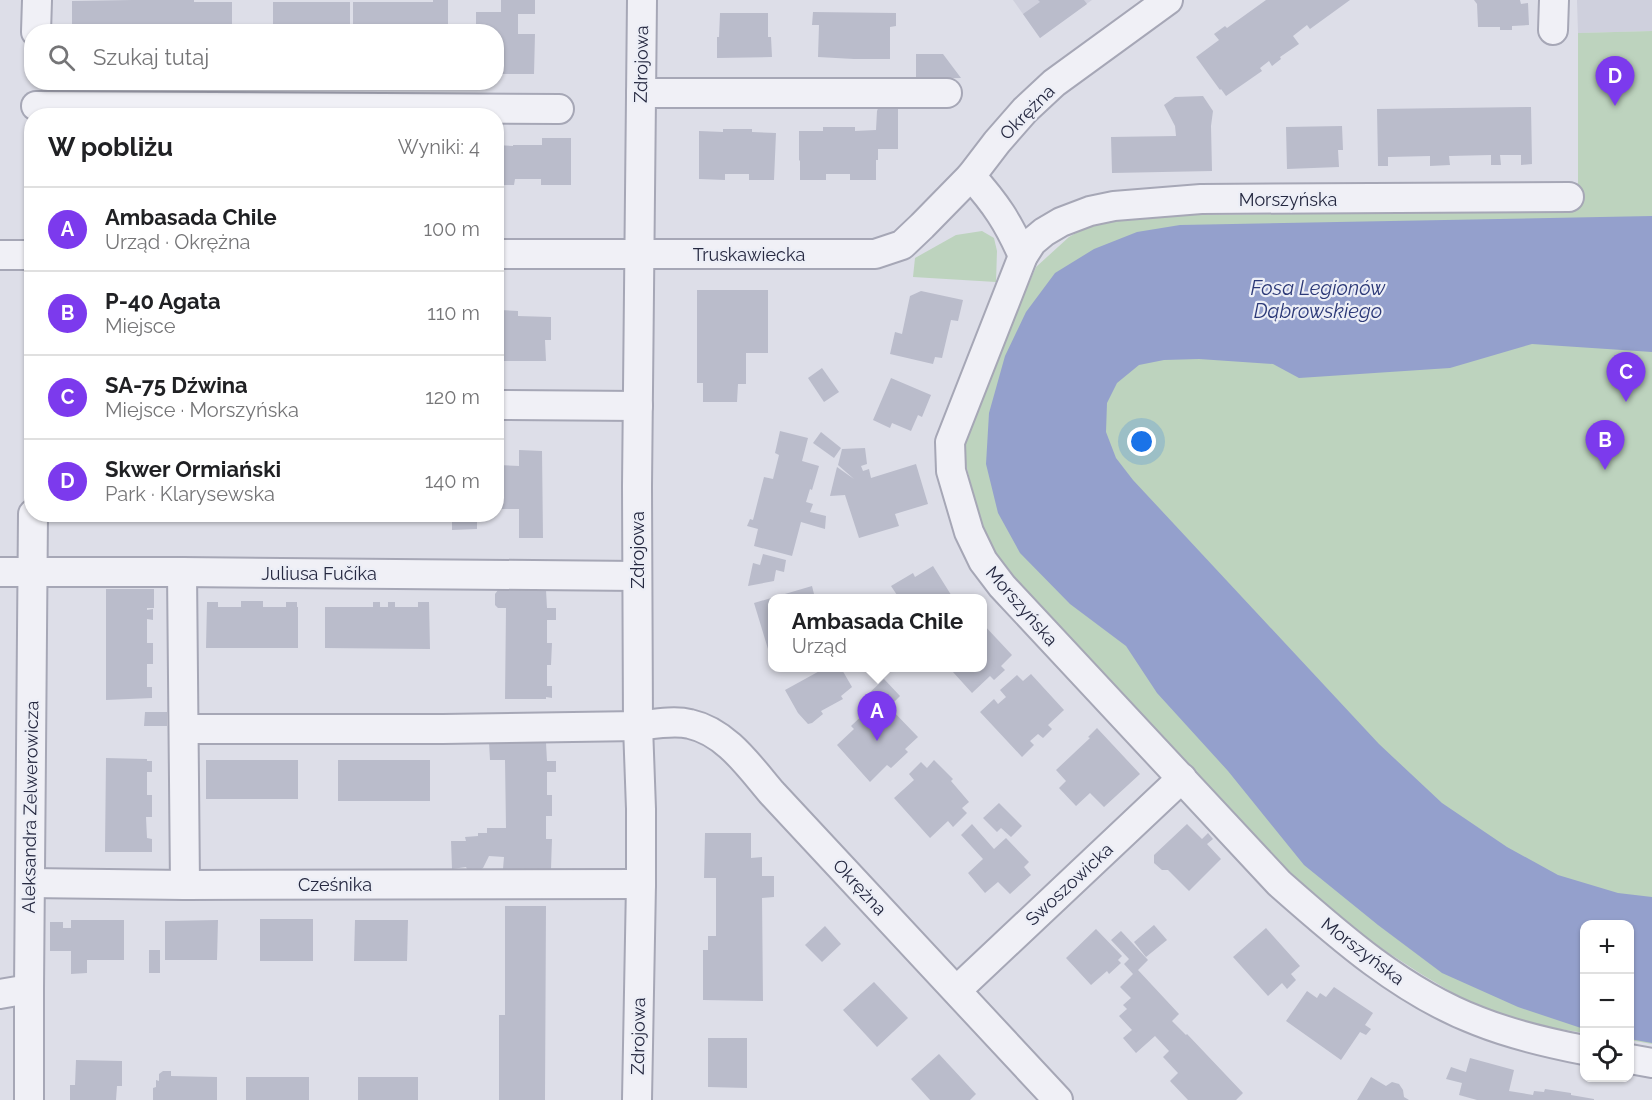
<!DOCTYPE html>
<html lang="pl">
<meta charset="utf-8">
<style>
body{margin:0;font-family:Raleway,sans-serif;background:#f6f6f6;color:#202124}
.controls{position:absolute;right:18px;bottom:18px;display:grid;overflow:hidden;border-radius:12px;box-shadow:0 2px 4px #0004}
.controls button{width:54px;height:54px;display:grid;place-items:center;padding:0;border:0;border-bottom:2px solid #e0e0e0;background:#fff;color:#202124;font:30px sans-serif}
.you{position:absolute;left:1142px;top:442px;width:21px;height:21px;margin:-15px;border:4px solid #fff;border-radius:50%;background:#1a73e8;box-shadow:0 0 0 9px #1a73e833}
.badge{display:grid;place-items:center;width:39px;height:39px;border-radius:50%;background:#7c3aed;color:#fff;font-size:20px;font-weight:700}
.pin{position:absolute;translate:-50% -50px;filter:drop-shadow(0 2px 3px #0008)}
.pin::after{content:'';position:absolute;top:32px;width:21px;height:18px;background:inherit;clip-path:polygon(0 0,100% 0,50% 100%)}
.popup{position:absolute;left:768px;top:594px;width:219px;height:78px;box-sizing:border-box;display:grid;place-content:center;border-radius:12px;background:#fff;filter:drop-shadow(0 2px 4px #0005);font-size:20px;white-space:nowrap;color:#757577}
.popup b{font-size:22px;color:#202124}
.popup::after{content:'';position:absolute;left:50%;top:100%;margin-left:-12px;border:12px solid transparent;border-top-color:#fff}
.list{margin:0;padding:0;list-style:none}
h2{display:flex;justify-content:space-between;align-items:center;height:78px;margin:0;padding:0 24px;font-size:26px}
h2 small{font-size:20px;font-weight:400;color:#757577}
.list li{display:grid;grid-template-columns:39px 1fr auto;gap:18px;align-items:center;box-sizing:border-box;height:84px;padding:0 24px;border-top:2px solid #e0e0e0}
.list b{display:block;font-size:22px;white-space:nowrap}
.list p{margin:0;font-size:20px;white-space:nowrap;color:#757577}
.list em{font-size:20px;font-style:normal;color:#757577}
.icon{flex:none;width:33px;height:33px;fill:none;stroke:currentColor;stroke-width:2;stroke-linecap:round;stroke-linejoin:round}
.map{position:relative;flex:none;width:1652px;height:1100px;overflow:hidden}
.search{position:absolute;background:#fff;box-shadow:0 2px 4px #0004;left:24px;top:24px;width:480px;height:66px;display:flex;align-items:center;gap:15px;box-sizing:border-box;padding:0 21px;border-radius:24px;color:#757577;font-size:22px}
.panel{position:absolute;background:#fff;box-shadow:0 2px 4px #0004;left:24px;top:108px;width:480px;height:414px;border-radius:24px}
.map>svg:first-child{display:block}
</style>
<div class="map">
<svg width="1652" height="1100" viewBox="0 0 1652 1100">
<rect width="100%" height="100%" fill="#dddee8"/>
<!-- built -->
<g fill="#cfd0dd">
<polygon points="1013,0 1092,0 1040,38"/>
<polygon points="1577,0 1652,0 1652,31 1578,33"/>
</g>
<!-- green -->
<g fill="#bdd3be">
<polygon points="1652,31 1652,1044 1630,1040 1630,924 1584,924 1584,1033 1518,1022 1470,1003 1421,974 1353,930 1291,878 1019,588 989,545 974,497 962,448 995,362 1036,267 1069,237 1095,222 1122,216 1578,210 1578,33"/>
<polygon points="982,231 994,238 997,251 996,282 913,277 915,258 956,235"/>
</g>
<!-- water -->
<polygon fill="#94a0cc" points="1652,216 1652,352 1532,344 1450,368 1299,378 1273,364 1199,359 1164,360 1139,365 1117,383 1107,403 1106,432 1116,458 1133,480 1379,744 1442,803 1507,847 1558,875 1618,893 1652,897 1652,1043 1630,1039 1630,924 1584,924 1584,1029 1518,1007 1442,973 1378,925 1304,865 1228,771 1157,693 1126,646 1070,604 1020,553 998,513 986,464 989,413 1005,356 1026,312 1055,273 1094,249 1137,232 1180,225"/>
<!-- building -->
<g fill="#babccb">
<polygon points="132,0 194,0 194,2 232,2 232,32 72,32 72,1"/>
<polygon points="433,0 448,0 448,24 433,24 433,32 372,32 372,29 353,29 353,2 433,2"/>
<polygon points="501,0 535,0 535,14 518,14 518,34 535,34 534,74 500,74 501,36 496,36 496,32 476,32 476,12 501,12"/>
<polygon points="1038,0 1084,0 1087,4 1040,38 1023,14 1040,2"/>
<polygon points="1266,0 1350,0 1310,29 1307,25 1293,36 1299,44 1280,57 1281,59 1272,66 1269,61 1260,68 1262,71 1226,96 1221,89 1220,90 1196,57 1219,40 1214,34 1225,26 1227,28"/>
<polygon points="1474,0 1520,0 1521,4 1528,3 1529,25 1512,26 1512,30 1500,30 1500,27 1478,27 1477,4"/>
<polygon points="273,2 350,2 350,29 333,28 333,32 273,32"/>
<polygon points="813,12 896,13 896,26 890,27 890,59 854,59 818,57 819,25 812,25"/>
<polygon points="720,13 768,13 768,37 771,37 772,57 717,58 717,37 719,37"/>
<polygon points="916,54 943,54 961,78 916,79"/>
<polygon points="1203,96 1213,111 1211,126 1212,171 1112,173 1111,137 1176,136 1175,126 1164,105 1175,97"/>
<polygon points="879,106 898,106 898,149 878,149 878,160 876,160 876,180 850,180 850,174 826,174 826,180 800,180 800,160 799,161 799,131 823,131 823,127 855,127 855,131 876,130 877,111"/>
<polygon points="1531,107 1532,164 1521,165 1521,155 1500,155 1501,165 1491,165 1491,155 1449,156 1450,165 1430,166 1430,156 1388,157 1388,166 1378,166 1377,109"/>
<polygon points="1342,126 1343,150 1338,150 1339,167 1287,169 1286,127"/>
<polygon points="723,129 752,129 752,132 776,133 774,180 749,180 749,174 725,174 725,180 699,179 699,131 723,132"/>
<polygon points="542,138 571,138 571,185 541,185 541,179 515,179 514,185 499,185 500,178 496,178 496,145 513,146 513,145 542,145"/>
<polygon points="697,290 768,290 768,353 746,353 746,384 738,384 737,402 703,402 703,383 697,383"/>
<polygon points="921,291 963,300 958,321 951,320 942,358 935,357 933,364 890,354 895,332 902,334 910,296"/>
<polygon points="498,310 518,311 518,316 551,317 551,340 545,340 546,361 497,361"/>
<polygon points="822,368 839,392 824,402 808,378"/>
<polygon points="891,378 931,395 922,417 918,415 911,431 892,423 890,428 873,420"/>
<polygon points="780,431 808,438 802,461 819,466 812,490 810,489 806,502 813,504 810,512 826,516 825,529 801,522 792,556 754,546 758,529 747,526 750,519 753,520 764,477 773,479 779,455 775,453"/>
<polygon points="821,432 841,448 834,458 813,443"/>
<polygon points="865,448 867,464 861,466 863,471 869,469 871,478 916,464 928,504 895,514 899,526 859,538 845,495 830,496 837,467 854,479 838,465 842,449"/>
<polygon points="519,450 542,451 543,538 519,538 519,509 497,509 496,465 519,466"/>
<polygon points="452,514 477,514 477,529 452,530"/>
<polygon points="763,554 786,560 784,572 776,570 774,581 748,586 753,563 760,565"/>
<polygon points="933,566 953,598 899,598 891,586 913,573 915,577"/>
<polygon points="812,586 815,598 772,598 772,648 768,649 754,603"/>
<polygon points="106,589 154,589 154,608 147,608 147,610 153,609 153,620 147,619 147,643 153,643 153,664 147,664 147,687 152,687 152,698 106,700"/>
<polygon points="498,590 546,590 547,608 556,608 556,620 547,620 547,643 552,643 551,665 547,665 547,686 552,686 552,698 546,697 546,699 505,699 506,608 498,608 495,605 495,594"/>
<polygon points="241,601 263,601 263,607 286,607 286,602 297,602 297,607 298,607 298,648 206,648 207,602 218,602 218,607 241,607"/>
<polygon points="373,602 380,602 380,607 388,607 388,602 395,602 395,607 418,607 418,602 429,602 430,649 325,648 325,607 373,607"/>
<polygon points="982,623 1012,655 1001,666 1005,670 994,680 990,676 972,693 953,672 958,668 982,668"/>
<polygon points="825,668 841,668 852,687 841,696 843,699 821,711 823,714 812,723 808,724 798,713 785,690"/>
<polygon points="1031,674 1064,710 1048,725 1052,729 1043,738 1038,734 1030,741 1034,745 1022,757 980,712 994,699 998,704 1006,697 1000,690 1017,675 1023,681"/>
<polygon points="884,679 900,696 889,707 918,737 905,749 908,752 891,768 887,765 870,782 837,745 854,729 851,726 869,709 872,713 875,709 864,698"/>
<polygon points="145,712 167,712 167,726 144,726"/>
<polygon points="1097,728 1140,774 1104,807 1090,793 1076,806 1059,788 1066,781 1056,770 1090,738 1088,737"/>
<polygon points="489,742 546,743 547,761 556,761 556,772 547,772 547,795 552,795 552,816 546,816 546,839 552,839 551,869 503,869 504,857 489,856 483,868 480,870 473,871 467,869 466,867 452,869 451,841 466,841 465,837 478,836 478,833 487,833 487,828 506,828 505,760 490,760"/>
<polygon points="106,758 147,759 147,761 152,761 152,772 147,772 147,795 152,795 152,817 146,817 147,838 152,839 152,852 105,852"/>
<rect x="206" y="760" width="92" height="39"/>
<rect x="338" y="760" width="92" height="41"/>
<polygon points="934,760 953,779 951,781 969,802 962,808 967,813 953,827 948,821 930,838 894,798 914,780 909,774 921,762 927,768"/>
<polygon points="999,803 1022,826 1011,837 1001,828 997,832 983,818"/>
<polygon points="972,824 994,849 1006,838 1029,862 1024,867 1031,875 1010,894 998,882 985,893 968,873 983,859 961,835"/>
<polygon points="1187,824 1202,839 1208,833 1213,839 1207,844 1221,859 1189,891 1168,870 1162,870 1154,863 1154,855"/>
<polygon points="705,833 751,833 751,858 762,857 762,876 774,876 774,897 762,898 763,1001 703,1000 703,950 708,950 708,936 716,936 716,878 704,878"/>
<polygon points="505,906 546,906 545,1100 499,1100 499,1015 505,1015"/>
<rect x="260" y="919" width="53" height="42"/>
<polygon points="71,920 124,920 124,960 87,960 87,973 71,974 71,951 50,951 50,922 63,922 63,928 71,928"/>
<polygon points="218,920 217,960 165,960 165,921"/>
<polygon points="355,920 408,920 407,961 354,961"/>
<polygon points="1154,925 1167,940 1146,957 1134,942"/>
<polygon points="825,926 841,944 822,962 805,945"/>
<polygon points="1266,928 1300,966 1291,974 1296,980 1287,989 1282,983 1268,996 1233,957"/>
<polygon points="1096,929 1122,956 1118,960 1121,963 1109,974 1107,971 1091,985 1066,958"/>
<polygon points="1121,931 1148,960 1138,970 1179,1014 1172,1021 1186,1035 1187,1034 1243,1093 1236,1100 1188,1100 1170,1081 1178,1073 1163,1057 1169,1051 1155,1036 1136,1053 1123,1038 1132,1030 1119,1016 1127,1009 1123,1005 1131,998 1120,987 1133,974 1124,964 1129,959 1111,940"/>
<rect x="149" y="950" width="11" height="23"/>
<polygon points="874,982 908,1018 877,1047 843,1010"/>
<polygon points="1334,987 1373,1013 1365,1025 1371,1029 1366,1035 1360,1032 1341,1060 1286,1021 1307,991 1317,998 1320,993 1326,997"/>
<polygon points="708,1038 747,1038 747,1088 708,1087"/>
<polygon points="939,1054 976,1094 970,1100 930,1100 911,1079"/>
<polygon points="1470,1058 1514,1070 1509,1091 1533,1095 1534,1091 1544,1092 1545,1089 1571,1093 1571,1095 1594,1099 1594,1100 1477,1100 1459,1095 1462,1083 1446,1079 1451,1067 1466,1072"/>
<polygon points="76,1060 122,1061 122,1086 117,1086 116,1100 70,1100 70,1085 75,1085"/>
<polygon points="163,1071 171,1071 171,1076 217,1077 217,1100 153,1100 153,1088 156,1087 156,1080 159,1081 159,1074"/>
<rect x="246" y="1077" width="63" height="23"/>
<rect x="358" y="1077" width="60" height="23"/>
<polygon points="1371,1077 1386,1086 1392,1082 1399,1084 1403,1090 1404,1097 1409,1100 1357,1100"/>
</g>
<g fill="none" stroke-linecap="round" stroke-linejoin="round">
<defs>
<g id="minor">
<polyline points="1553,30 1554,0"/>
<polyline points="36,32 37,0"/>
<polyline points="641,93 947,93"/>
<polyline points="36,106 559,109"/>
<path d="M971,176C996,204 1008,222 1023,256"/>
<path d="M1569,197L1201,199L1114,206L1090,211L1061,222L1044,232L1032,242L1023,256L950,442L951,471L969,532L983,561L1002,586L1279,883C1339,936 1402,992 1478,1021C1513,1035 1548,1043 1584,1050"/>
<polyline points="496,254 875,254 902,245 922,226 971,176 997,142 1025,110 1054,83 1168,0"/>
<polyline points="0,255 32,255"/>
<polyline points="496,405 638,406"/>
<polyline points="0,572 182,572 637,576"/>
<polyline points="182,572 185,885"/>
<path d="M184,729H443L638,726C654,724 674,720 690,724C726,732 749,766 772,793L1058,1100"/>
<polyline points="30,883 185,885 641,884"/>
<polyline points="957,990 1182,778"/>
<polyline points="0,994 29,989"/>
<polyline points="1630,1059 1652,1063"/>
<polyline points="29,1100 29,989 33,514"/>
<polyline points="637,1100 641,884 641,809 638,726 637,486 642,0"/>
</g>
</defs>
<!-- minor casing -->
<use href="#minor" stroke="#a6a7b6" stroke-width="32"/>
<!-- minor -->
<use href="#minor" stroke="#f0f0f6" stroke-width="28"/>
</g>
<g text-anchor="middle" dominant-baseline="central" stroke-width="4.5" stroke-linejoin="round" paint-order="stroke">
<!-- street labels -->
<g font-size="18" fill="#252840" stroke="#eceef6">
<text transform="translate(641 64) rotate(-89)">Zdrojowa</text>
<text transform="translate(1027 112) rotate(-45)">Okrężna</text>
<text x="1288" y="199">Morszyńska</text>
<text x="749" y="254">Truskawiecka</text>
<text transform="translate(637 550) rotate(-90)">Zdrojowa</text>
<text x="319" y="573">Juliusa Fučíka</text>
<text transform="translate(1022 606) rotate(49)">Morszyńska</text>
<text transform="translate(30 807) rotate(-89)">Aleksandra Zelwerowicza</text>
<text x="335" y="884">Cześnika</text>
<text transform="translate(1069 884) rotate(-43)">Swoszowicka</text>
<text transform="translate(860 887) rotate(47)">Okrężna</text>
<text transform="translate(1363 951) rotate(37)">Morszyńska</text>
<text transform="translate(638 1036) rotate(-89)">Zdrojowa</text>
</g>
<!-- water labels -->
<g font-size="20" font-style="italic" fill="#2c3977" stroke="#eceef6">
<text x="1318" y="288">Fosa Legionów<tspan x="1318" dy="23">Dąbrowskiego</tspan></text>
</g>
</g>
</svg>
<div class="controls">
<button>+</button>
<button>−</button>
<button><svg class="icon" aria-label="locate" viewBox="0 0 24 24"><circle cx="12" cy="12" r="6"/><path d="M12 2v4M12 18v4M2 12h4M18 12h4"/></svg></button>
</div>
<div class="you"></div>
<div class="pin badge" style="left:877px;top:741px">A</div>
<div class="popup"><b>Ambasada Chile</b>Urząd</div>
<div class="pin badge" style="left:1605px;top:470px">B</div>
<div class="pin badge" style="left:1626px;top:402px">C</div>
<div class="pin badge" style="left:1615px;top:106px">D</div>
<div class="search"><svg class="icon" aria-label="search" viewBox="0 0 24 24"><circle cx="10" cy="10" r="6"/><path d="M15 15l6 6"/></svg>Szukaj tutaj</div>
<section class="panel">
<h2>W pobliżu<small>Wyniki: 4</small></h2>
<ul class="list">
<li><span class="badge">A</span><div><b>Ambasada Chile</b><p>Urząd · Okrężna</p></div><em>100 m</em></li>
<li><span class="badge">B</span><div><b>P-40 Agata</b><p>Miejsce</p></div><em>110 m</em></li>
<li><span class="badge">C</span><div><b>SA-75 Dźwina</b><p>Miejsce · Morszyńska</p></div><em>120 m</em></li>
<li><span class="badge">D</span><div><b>Skwer Ormiański</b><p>Park · Klarysewska</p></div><em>140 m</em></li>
</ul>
</section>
</div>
